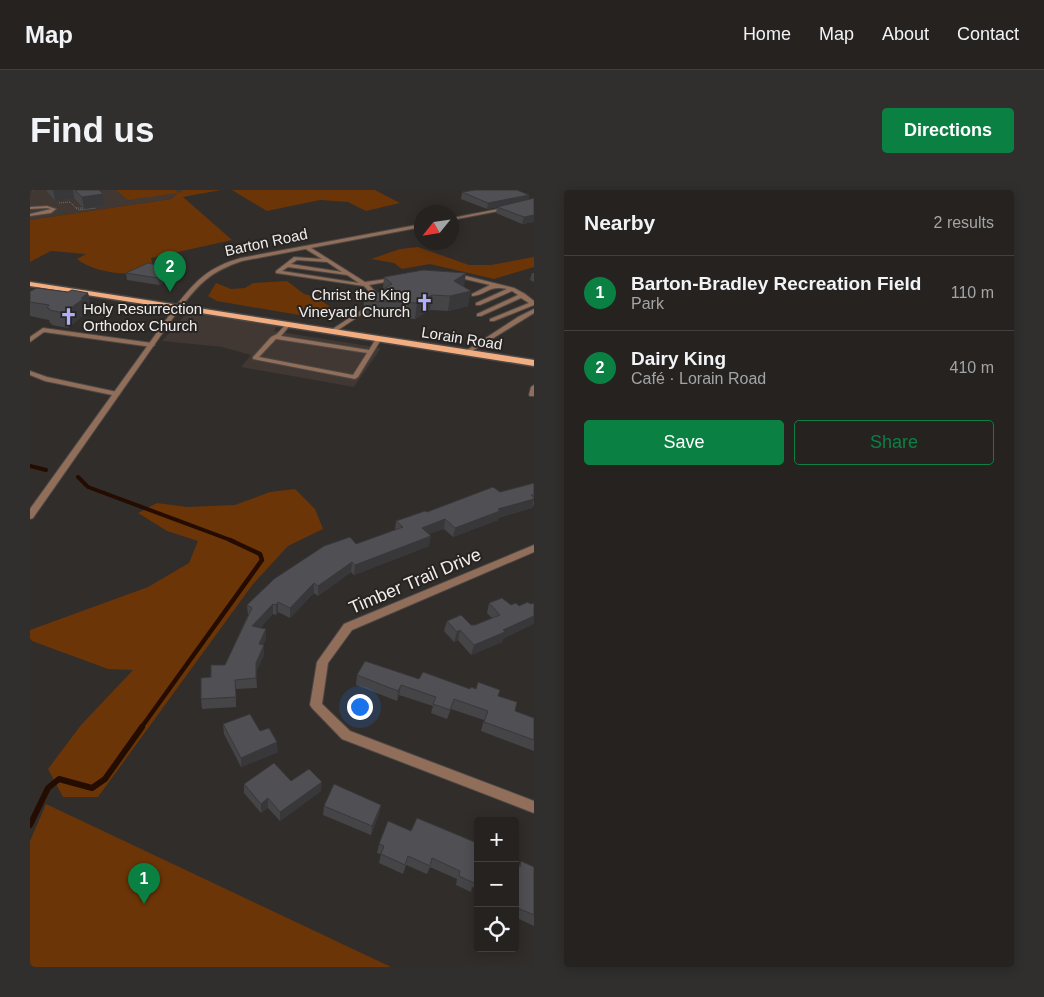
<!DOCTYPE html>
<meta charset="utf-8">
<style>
body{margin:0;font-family:Helvetica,sans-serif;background:#312f2d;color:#f1f3f6}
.controls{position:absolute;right:15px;bottom:15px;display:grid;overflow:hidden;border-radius:5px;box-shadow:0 2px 12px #0003}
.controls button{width:45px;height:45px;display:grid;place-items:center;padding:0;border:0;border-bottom:1px solid #423f3e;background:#252220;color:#f1f3f6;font:25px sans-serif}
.compass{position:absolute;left:384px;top:15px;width:45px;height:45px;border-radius:50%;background:#252220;box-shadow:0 2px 12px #0003;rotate:240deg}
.you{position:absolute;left:329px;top:516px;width:18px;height:18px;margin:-12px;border:4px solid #fff;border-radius:50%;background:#1a73e8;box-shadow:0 0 0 8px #1a73e833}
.badge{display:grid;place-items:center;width:32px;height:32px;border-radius:50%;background:#0b8043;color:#fff;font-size:16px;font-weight:700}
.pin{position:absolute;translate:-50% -41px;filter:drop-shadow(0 1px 2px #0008)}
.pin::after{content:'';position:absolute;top:26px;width:18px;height:15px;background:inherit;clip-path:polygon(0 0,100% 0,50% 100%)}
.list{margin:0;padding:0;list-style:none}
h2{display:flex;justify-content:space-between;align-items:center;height:65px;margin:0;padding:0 20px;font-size:21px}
h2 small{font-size:16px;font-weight:400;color:#a3a4a5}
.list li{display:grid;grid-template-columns:32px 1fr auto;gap:15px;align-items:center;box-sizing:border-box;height:75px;padding:0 20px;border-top:1px solid #423f3e}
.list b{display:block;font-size:19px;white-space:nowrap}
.list p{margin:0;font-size:16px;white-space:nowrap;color:#a3a4a5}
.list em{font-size:16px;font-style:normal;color:#a3a4a5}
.actions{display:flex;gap:10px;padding:15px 20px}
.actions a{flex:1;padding:11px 0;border:1px solid #0b8043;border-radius:5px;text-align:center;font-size:18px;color:#0b8043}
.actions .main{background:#0b8043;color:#fff}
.icon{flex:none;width:28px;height:28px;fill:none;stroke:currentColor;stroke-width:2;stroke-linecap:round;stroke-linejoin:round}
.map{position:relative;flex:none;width:504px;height:777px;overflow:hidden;border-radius:5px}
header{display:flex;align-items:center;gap:30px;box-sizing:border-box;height:70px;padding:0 25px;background:#252220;border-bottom:1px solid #423f3e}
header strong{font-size:24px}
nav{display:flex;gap:28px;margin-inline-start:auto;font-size:18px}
.intro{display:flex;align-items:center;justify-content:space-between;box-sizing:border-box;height:120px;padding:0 30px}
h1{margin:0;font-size:35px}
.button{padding:12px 22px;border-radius:5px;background:#0b8043;color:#fff;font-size:18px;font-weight:700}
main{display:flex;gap:30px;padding:0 30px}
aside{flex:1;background:#252220;border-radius:5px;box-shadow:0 2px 12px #0003}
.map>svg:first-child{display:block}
</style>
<header>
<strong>Map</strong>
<nav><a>Home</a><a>Map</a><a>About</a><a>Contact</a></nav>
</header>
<div class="intro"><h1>Find us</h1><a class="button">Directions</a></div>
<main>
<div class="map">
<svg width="504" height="777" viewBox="0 0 504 777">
<rect width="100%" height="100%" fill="#312d2b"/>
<!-- built -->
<g fill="#413833">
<polygon points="0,0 153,0 141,9 0,30"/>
<polygon points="157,123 247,136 244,141 351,158 324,197 211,177 221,165 192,157 132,151"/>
</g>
<!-- green -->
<g fill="#6b3507">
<path d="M86,0H145L149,3L153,0H191L153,7L202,50L121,68L122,73C117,76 110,82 104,83C87,85 60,80 47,69L56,64L21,61L0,72V30L141,9L148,3L98,10Z"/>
<polygon points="202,0 345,0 370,13 336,21 318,12 290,10 237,21"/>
<polygon points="388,57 439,75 461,75 504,67 504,77 464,89 400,74 372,79 364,73 341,69 370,59"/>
<polygon points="257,91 274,104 286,107 306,121 299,126 286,128 187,111 178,106 186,93 201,99 215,98 223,93"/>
<polygon points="265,299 285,319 293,339 258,356 223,394 68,607 33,607 18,579 51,535 103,480 78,479 2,451 0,448 0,440 118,397 159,373 168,351 137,341 108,323 127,313 157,317 205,315 240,302"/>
<polygon points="16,614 361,777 0,777 0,651"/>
</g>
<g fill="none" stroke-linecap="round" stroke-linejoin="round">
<!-- stream-far2 -->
<g stroke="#240d00" stroke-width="4">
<polyline points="0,276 16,280"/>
<polyline points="48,287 58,297 203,351"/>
</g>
<!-- stream-far1 -->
<polyline stroke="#240d00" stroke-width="4.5" points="111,538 232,370 230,364 200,350"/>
<!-- stream -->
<polyline stroke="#240d00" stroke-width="6" points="0,635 18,598 29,589 62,598 75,589 112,537"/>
<defs>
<g id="service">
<polygon points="0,0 3,0 1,1"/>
<polygon points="17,16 26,19 21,23 0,26 0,24 21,19 17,18 0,19 0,17"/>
<path d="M274,56H278L335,92L364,88L367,90L339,95L352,109V111L305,142H301V140L347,110L334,96L246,83V81L264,67L292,69L274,58ZM267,70L297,72L312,82L261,74ZM258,77L317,85L329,93L252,81Z"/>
<path d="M424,83L484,98L495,104L504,111V115L464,131H460V129L499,113L491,108L451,126H447V124L488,105L482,101L450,115H446V113L477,99C457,95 458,105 442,106V104L460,95L422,86V84Z"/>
<path d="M258,132L261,134L251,146L339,160L347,147L352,148L328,187L325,189L223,169V167L241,147L247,144ZM246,149L337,163L323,185L229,167Z"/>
<polygon points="13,138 122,153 125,155 122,157 14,142 0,152 0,147"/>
<polygon points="0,181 17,187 87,202 90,204 87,206 15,191 0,185"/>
<polygon points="504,195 504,206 500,206 499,205 501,197"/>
</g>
<g id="minor">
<polygon points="504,119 504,123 439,163 434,162 488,127"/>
<polygon points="504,355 504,362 322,440 298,473 292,514 320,541 504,611 504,623 312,549 282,518 280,515 287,472 314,434"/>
</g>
<g id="tertiary">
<polygon points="504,12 504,14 422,30 422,28"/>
<path d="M392,34V37L212,71C180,82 171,92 150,118L3,328L0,329V319L146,116C166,90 179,77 211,68Z"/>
</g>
<polygon id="primary" points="0,92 504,170 504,176 0,96"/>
</defs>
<!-- service casing -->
<use href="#service" stroke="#4c4846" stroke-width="2"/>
<!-- minor casing -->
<use href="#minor" stroke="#4c4846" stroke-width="2"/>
<!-- tertiary casing -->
<use href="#tertiary" stroke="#4c4846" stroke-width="2"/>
<!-- primary casing -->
<use href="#primary" stroke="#4c4846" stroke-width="3"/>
<!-- path -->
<g stroke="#73706e" stroke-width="1" stroke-dasharray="1 1" stroke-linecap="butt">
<polyline points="29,13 40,12 48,20 66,18"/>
<polyline points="46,18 53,18"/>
</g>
<!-- service -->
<use href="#service" fill="#906e59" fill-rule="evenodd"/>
<!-- minor -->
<use href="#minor" fill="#906e59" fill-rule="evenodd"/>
<!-- tertiary -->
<use href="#tertiary" fill="#906e59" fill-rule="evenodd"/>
<!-- primary -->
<use href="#primary" fill="#f2ad80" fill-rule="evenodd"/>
</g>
<!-- wall -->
<g fill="#454548">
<polygon points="16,0 69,0 73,4 75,16 54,19 44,8 25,11"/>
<polygon points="432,2 499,5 498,10 504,8 504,32 492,34 466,23 467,17 457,19 431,9"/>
<polygon points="96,83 144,86 129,95 97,90"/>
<polygon points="502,83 504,83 504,92 500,90"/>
<polygon points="354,87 434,97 438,116 418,121 400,120 385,129 333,126 334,111 353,99"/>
<polygon points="0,101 58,103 61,117 56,121 56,123 38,138 22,135 22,134 20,133 19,130 0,126"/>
<polygon points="504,293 504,314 502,318 468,328 468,330 423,347 414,339 398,344 399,356 324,385 321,382 288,406 284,403 260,428 248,422 246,425 243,424 230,438 236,449 233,455 234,465 226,482 227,498 206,499 206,517 172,519 171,509 181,487 195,475 218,425 217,415 326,354 365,340 366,331"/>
<polygon points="472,408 473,449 472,452 441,465 428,450 424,452 414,441 417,431 441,435 445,435 462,428 457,423 459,413"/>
<polygon points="327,485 389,489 440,499 468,506 485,521 504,528 504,561 451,541 454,530 421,519 417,529 401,523 403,516 369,505 367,511 326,495"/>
<polygon points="193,534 230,541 248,562 211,577 194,544"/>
<polygon points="261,591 291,601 250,631 238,618 231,623 214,603 214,594"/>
<polygon points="351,615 349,624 341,645 293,625 294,616"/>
<polygon points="381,641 448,657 448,699 442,697 441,702 426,695 427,689 400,677 397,684 376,675 373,684 349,673 351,664 347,663 349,654"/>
<polygon points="491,671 504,677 504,736 485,727 485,675 489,676"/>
</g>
<!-- shaded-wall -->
<g fill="#38383b">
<polygon points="23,0 43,0 44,8 25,11"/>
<polygon points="73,4 75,16 54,19 52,7"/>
<polygon points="499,5 498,11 467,17 457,19 458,13"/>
<polygon points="504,25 504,32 492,34 494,27"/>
<polygon points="144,79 144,86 129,95 128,88"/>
<polygon points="436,83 434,97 424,91"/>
<polygon points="441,101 438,116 418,121 420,106"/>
<polygon points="58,103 61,117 56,121 56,123 38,138 34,123"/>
<polygon points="402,105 400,120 385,129 387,113"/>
<polygon points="504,309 502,318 468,328 468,330 423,347 425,338 468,319"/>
<polygon points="415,329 414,339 390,347 392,338"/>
<polygon points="401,346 399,356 324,385 325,375"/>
<polygon points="322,372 321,382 288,406 288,396"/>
<polygon points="284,393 284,403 260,428 260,418"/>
<polygon points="248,412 248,422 246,425 246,415"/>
<polygon points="243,414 243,424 222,446 222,436"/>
<polygon points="504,426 504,434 473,449 472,452 441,465 444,455 473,440"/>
<polygon points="236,439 236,449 229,464 229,454"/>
<polygon points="430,440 428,450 424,452 427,442"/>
<polygon points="234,455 234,465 226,483 226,473"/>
<polygon points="371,495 369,505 367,511 368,501"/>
<polygon points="247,552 248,562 211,577 211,568"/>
<polygon points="292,592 291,601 250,631 250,622"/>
<polygon points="238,608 238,618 231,623 231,614"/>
<polygon points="351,615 349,624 341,645 342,636"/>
</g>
<!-- building -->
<g fill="#505054" stroke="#38383b">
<polygon points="45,0 69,0 73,4 52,7"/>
<polygon points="445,0 487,0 499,5 458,13 432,2"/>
<polygon points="504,8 504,25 494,27 467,17"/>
<polygon points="118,73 144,79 128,88 96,83"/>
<polygon points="393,80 436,83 424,91 441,101 420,106 402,105 387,113 334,111 362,94 354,87"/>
<polygon points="7,98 38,102 42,100 58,103 51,108 53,109 34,123 19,120 20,119 17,118 19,115 0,112 0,101 1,101"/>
<polygon points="504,293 504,305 501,305 504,308 504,309 468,319 470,321 425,338 415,329 392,338 401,346 325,375 322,372 288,396 284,393 260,418 248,412 246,415 243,414 222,436 236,439 229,454 234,455 226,473 226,488 205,490 206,507 171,509 171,488 181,487 181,475 195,475 222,418 217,415 244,389 294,356 320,347 326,354 373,337 366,331 395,321 397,322 463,297 470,302"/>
<polygon points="472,408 481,415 486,413 489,416 498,412 500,414 504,413 504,426 473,440 475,442 444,455 430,440 427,442 417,431 431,425 441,435 445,435 470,425 459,413"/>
<polygon points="335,471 389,489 393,482 440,499 441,497 446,499 448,492 470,500 468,506 487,512 485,521 504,528 504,550 454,532 458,521 424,509 420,520 403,514 406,507 371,495 368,501 327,485"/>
<polygon points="220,524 230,541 239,538 247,552 211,568 193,534"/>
<polygon points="244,573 261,591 279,579 292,592 250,622 238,608 231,614 214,594"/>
<polygon points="304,594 351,615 342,636 294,616"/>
<polygon points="387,628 447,653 446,656 448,657 448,689 445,688 444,693 429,686 430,681 402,668 400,676 378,666 375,675 351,664 354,656 349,654 358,631 381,641"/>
<polygon points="491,671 504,677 504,725 485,717 485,675 490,677"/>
</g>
<!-- icons -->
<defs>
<symbol id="church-bare" viewBox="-9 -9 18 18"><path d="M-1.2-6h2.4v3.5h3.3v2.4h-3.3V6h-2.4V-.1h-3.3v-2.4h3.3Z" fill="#b0aefa" stroke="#272422" stroke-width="2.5" paint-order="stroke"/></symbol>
</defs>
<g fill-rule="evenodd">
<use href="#church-bare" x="382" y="100" width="25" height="25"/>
<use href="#church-bare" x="26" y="114" width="25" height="25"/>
</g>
<g text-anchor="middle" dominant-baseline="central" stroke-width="4" stroke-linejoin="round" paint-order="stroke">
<!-- far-street labels -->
<g font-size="15" fill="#f0eeed" stroke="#272422">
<text transform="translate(236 52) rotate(-12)">Barton Road</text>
<text transform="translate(432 148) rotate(9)">Lorain Road</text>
</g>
<!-- far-poi labels -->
<g font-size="15" fill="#f0eeed" stroke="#272422" text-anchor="end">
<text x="380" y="104">Christ the King<tspan x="380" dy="17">Vineyard Church</tspan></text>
<text x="53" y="118" text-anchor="start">Holy Resurrection<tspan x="53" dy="17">Orthodox Church</tspan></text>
</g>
<!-- street labels -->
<g font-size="18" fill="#f0eeed" stroke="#272422">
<text transform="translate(385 391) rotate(-23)">Timber Trail Drive</text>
</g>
</g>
</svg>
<div class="controls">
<button>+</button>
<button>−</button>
<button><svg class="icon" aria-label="locate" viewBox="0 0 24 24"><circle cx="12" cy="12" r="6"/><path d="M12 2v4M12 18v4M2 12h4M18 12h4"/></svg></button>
</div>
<svg class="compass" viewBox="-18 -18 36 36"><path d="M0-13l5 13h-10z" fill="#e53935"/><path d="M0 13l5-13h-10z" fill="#a3a4a5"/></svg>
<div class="you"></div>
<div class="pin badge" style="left:114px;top:714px">1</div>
<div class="pin badge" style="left:140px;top:102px">2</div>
</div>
<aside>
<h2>Nearby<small>2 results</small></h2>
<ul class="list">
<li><span class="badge">1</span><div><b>Barton-Bradley Recreation Field</b><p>Park</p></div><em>110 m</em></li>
<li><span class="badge">2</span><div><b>Dairy King</b><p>Café · Lorain Road</p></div><em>410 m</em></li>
</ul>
<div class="actions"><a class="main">Save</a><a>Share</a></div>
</aside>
</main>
